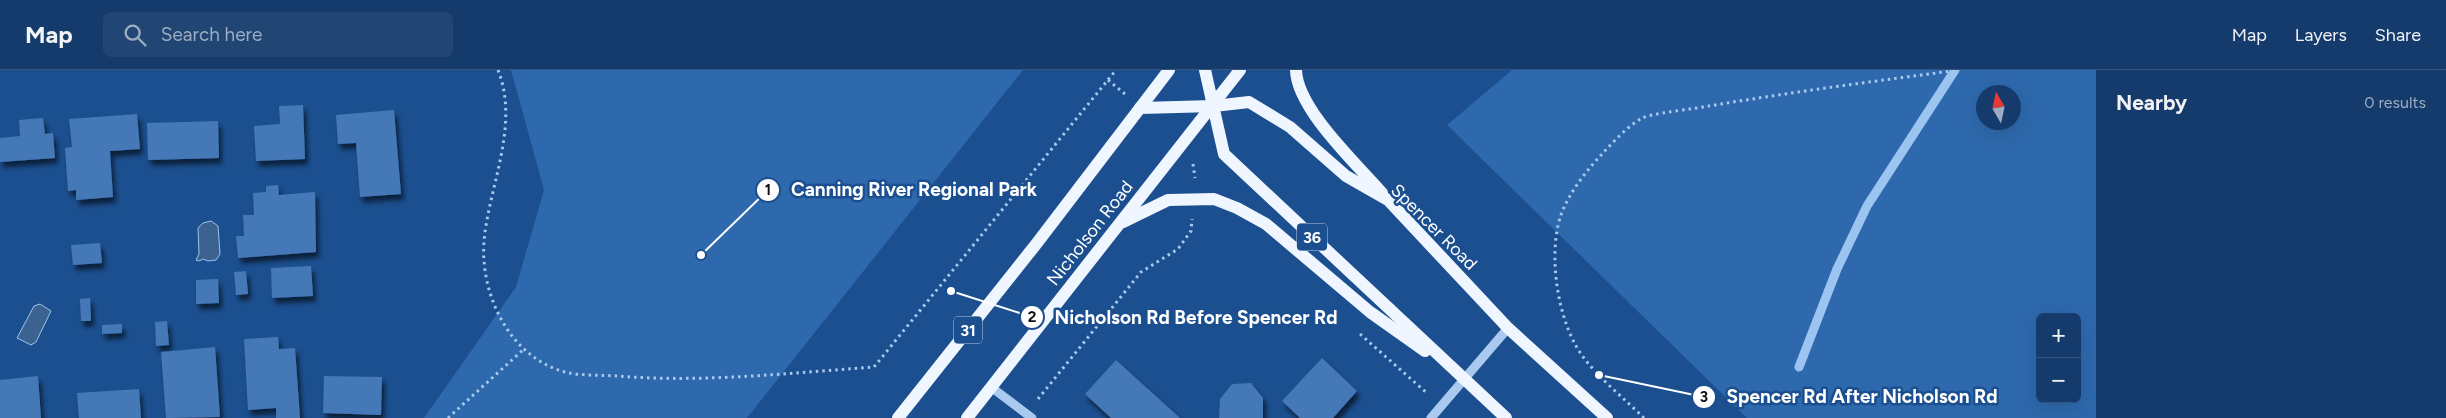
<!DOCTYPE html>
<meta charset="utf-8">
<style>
body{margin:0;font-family:Figtree,sans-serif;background:#214673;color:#f1f3f6}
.controls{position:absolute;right:15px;bottom:15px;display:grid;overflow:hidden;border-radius:8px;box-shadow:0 5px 20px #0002}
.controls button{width:45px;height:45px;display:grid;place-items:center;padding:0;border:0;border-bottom:1px solid #33557e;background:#143b6b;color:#f1f3f6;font:25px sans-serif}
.compass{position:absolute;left:1976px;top:15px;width:45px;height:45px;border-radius:50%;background:#143b6b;box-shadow:0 5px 20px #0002;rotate:351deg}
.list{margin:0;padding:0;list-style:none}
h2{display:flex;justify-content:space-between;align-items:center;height:65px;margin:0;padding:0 20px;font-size:21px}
h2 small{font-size:16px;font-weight:400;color:#9dadc1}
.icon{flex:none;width:28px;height:28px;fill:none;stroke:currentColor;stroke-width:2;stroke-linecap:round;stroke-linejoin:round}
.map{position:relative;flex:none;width:2096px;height:348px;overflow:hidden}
header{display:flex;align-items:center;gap:30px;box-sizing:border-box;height:70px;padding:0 25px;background:#143b6b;border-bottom:1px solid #33557e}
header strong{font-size:24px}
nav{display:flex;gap:28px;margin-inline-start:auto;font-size:18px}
.search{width:350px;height:45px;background:#214673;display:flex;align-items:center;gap:12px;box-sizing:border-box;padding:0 18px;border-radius:8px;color:#9dadc1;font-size:19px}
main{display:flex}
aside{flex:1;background:#143b6b}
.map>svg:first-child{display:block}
</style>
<header>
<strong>Map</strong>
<div class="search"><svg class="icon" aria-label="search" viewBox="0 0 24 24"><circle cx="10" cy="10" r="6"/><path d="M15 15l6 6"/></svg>Search here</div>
<nav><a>Map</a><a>Layers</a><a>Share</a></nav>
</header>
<main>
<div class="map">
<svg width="2096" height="348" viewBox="0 0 2096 348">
<defs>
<filter id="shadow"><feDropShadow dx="3" dy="5.5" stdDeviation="2.5" flood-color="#0009"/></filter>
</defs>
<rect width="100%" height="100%" fill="#1b4f8f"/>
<!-- green -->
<g fill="#2e69ad" fill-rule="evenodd">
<polygon points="511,0 1023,0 747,348 424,348 516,217 544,120"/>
<path d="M1512,0H2096V348H1747L1447,55ZM2014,22V52H1984V22ZM2040,247H2077V329H2040Z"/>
</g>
<!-- water -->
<g fill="#3c6290" stroke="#9cc4f0">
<polygon points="211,151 218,156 220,184 216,190 208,191 203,189 199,191 196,190 199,184 198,158 203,153"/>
<polygon points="40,234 51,241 36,272 31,275 17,268 34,236"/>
</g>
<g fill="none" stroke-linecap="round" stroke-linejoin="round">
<!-- stream -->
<polyline stroke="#9cc4f0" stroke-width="9" points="1799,297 1837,199 1867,136 1955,0"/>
</g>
<!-- building -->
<g fill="#4478b7" filter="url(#shadow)">
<polygon points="303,35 305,89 256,91 254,56 280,54 279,36"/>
<polygon points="394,40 401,124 360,127 356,73 338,74 336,45"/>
<polygon points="137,44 140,79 110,81 113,127 76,130 76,120 68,121 65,78 72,77 69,49"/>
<polygon points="43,48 45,64 53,63 55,88 0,92 0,68 20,66 19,50"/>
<polygon points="218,51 219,88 148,90 147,53"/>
<polygon points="278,115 279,125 315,122 316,182 238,188 236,166 244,166 243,145 254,145 253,123 266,122 266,116"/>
<polygon points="100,173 102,193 73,195 71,175"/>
<polygon points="311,196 313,226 272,228 271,198"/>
<polygon points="246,201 248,224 236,225 234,202"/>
<polygon points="218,209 219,233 196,234 196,210"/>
<polygon points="90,228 91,251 81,251 80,229"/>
<polygon points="167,251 169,275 156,276 155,252"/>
<polygon points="122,254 122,263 102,264 102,255"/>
<polygon points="278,267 279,279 295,278 300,348 276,348 276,338 248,340 244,269"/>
<polygon points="215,277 220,347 166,348 161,282"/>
<polygon points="1322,288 1357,321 1333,348 1300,348 1282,331"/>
<polygon points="1116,290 1180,348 1111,348 1085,324"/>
<polygon points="38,306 41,348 0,348 0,310"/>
<polygon points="324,306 382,307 381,345 323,343"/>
<polygon points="1251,313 1263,328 1263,348 1219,348 1220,329 1232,314"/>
<polygon points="139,319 141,348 79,348 77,323"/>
</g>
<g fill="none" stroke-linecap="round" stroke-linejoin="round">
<!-- path -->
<g stroke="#a9c9ee" stroke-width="3" stroke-dasharray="2.5 4" stroke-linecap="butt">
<path d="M498,0C520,55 489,116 484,171C480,224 509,287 565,302C581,306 601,305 617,306C703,313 789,303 874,297L1116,0"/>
<polyline points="1108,10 1125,24"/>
<polyline points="1193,94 1195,108"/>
<polyline points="1360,264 1428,324"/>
<polyline points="1038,329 1141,202 1178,179 1191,161 1192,149"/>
<polyline points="448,348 524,279"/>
<path d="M1644,348C1623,327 1589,301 1575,274C1556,239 1548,179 1562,142C1571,120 1587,100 1603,83C1614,71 1628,56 1642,48C1653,43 1694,39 1709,36C1792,22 1876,11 1959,0"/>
</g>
<!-- minor -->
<g stroke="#a9c9ee" stroke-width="9">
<polyline points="991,317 1032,348"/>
<polyline points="1431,348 1508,258"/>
</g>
<!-- major -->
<g stroke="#f0f6ff" stroke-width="12">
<polyline points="1205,0 1224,84 1506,348"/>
<path d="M1296,0C1297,39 1357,94 1382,123"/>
<polyline points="1140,38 1214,36 1249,32 1290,57 1346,106 1388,130 1508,258 1607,348"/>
<polyline points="1123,152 1168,130 1214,129 1237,138 1266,154 1370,242 1425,281"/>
<polyline points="898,348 1037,173 1169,0"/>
<polyline points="967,348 1240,0"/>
</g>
</g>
<g text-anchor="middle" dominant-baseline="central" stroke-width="5" stroke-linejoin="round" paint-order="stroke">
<!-- shield labels -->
<g fill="#1b4f8f" stroke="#bbcadd" stroke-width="1">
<rect x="1297" y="153.5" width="30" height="27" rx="4"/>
<rect x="954" y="246.5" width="28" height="27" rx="4"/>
</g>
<g font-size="16" font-weight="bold" fill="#fff">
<text x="1312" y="167">36</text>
<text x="968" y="260">31</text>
</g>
<!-- street labels -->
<g font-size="18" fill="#fff" stroke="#1b4f8f">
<text transform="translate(1434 157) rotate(45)">Spencer Road</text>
<text transform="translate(1090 163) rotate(-52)">Nicholson Road</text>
</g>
</g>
<!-- callouts -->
<path fill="none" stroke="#fff" stroke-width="2" d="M701 185L768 120M951 221L1032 247M1599 305L1704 327"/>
<g fill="#fff" stroke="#1b4f8f" stroke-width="2">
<circle cx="701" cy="185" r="5"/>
<circle cx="951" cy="221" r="5"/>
<circle cx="1599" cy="305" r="5"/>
<circle cx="768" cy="120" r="12"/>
<circle cx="1032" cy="247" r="12"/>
<circle cx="1704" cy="327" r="12"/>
</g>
<g font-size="15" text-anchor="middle" font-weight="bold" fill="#111">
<text x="768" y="125">1</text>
<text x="1032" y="252">2</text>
<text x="1704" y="332">3</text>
</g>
<g font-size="19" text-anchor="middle" font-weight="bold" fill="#fff" stroke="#1b4f8f" stroke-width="5" stroke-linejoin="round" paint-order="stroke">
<text x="914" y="126">Canning River Regional Park</text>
<text x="1196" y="254">Nicholson Rd Before Spencer Rd</text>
<text x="1862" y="333">Spencer Rd After Nicholson Rd</text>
</g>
</svg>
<div class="controls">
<button>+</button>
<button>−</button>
</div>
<svg class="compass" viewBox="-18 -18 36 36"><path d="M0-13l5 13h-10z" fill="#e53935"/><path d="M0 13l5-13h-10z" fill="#9dadc1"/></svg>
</div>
<aside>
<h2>Nearby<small>0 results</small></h2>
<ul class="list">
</ul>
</aside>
</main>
